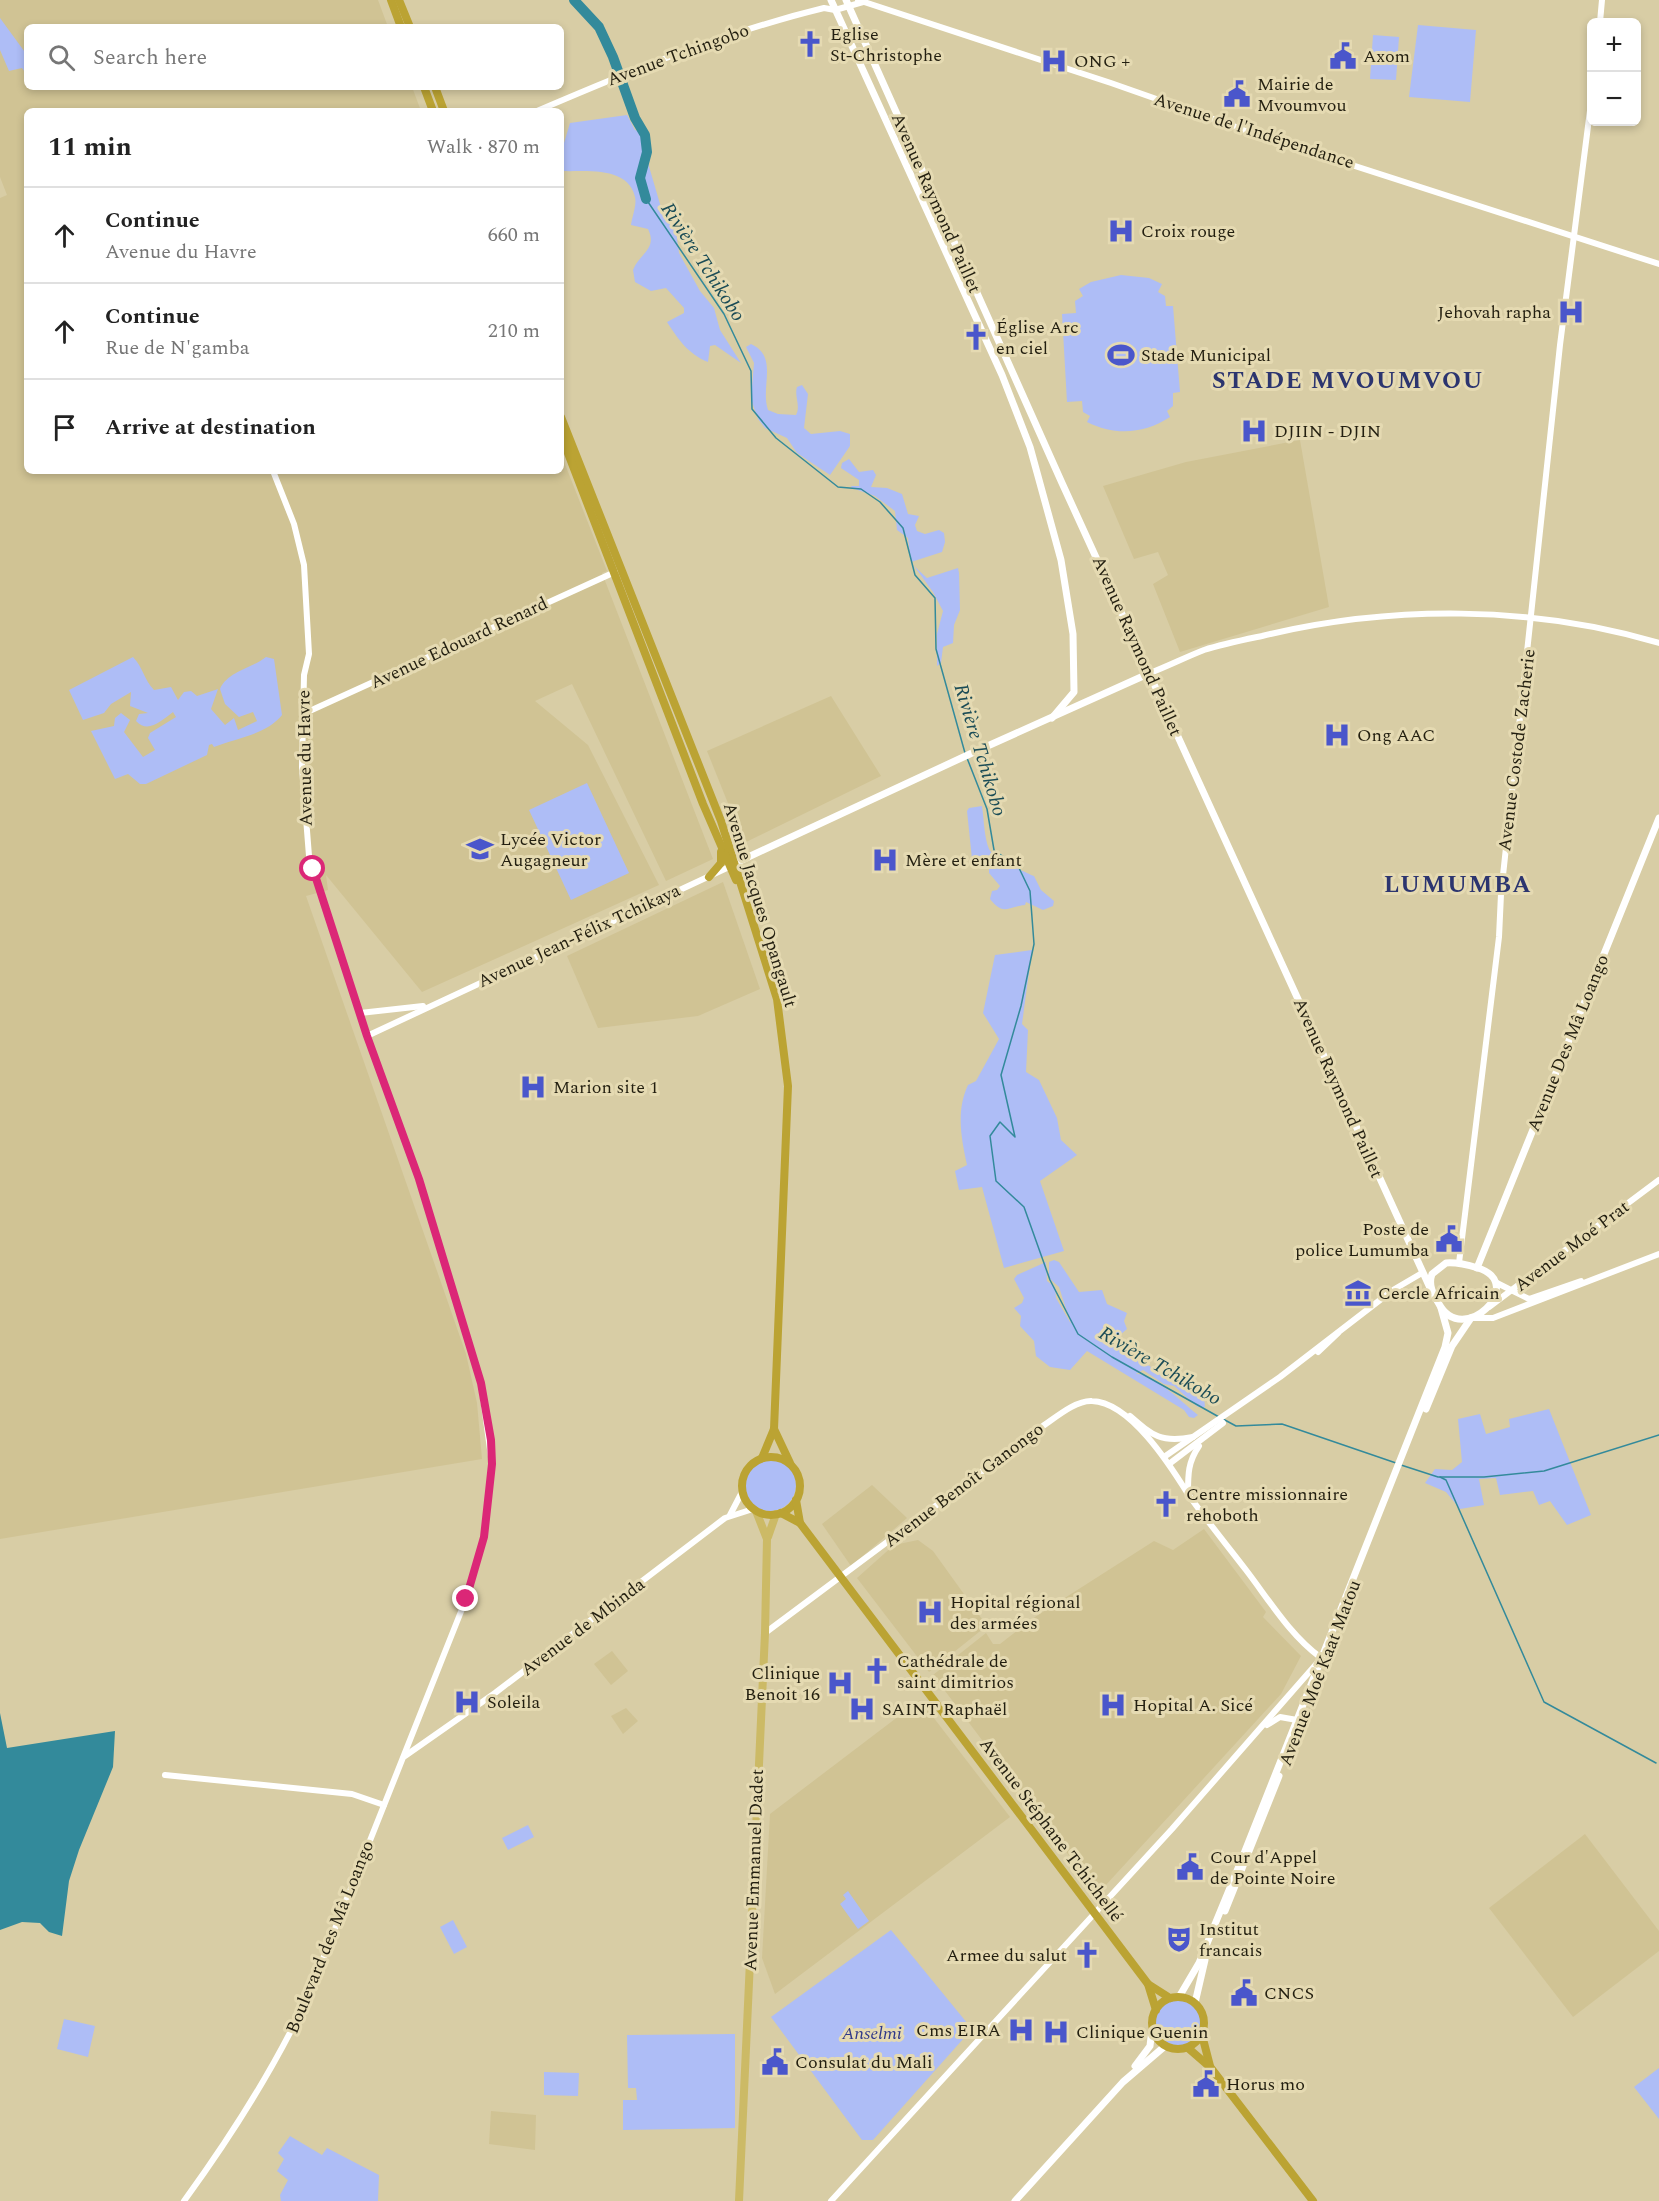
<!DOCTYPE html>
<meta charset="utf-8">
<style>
body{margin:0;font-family:Spectral,serif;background:#f6f6f6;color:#222}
.controls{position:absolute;right:18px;top:18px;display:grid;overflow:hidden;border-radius:9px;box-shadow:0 3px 9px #0003}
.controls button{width:54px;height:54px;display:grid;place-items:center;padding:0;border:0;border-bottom:2px solid #e0e0e0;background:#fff;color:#222;font:30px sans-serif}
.stop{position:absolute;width:18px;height:18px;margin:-14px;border:4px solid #db2777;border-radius:50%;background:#fff}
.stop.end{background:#db2777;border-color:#fff;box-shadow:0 2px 6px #0008}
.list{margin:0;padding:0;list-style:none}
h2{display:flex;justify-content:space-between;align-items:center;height:78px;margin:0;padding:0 24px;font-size:26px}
h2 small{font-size:20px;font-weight:400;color:#767676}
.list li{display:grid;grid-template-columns:39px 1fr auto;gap:18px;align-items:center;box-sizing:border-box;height:96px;padding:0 24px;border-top:2px solid #e0e0e0}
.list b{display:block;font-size:22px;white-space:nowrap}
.list p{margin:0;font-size:20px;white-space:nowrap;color:#767676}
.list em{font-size:20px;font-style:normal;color:#767676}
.icon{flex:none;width:33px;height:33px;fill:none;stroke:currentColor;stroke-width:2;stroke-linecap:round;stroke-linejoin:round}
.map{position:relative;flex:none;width:1659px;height:2201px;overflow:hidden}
.search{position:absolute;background:#fff;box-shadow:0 3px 9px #0003;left:24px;top:24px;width:540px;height:66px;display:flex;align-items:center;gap:15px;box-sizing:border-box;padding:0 21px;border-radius:9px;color:#767676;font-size:22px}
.panel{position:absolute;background:#fff;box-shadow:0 3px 9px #0003;left:24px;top:108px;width:540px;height:366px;border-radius:9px}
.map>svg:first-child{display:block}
</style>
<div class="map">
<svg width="1659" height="2201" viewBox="0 0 1659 2201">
<rect width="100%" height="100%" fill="#d8cda5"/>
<!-- built -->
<g fill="#d0c394">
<polygon points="0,0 378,0 388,27 27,27 27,87 412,87 421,111 27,111 27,471 561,471 561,454 607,571 602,573 713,859 666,881 572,684 535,701 588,745 659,885 422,992 326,875 328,890 306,896 466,1354 477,1403 482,1459 0,1539 0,198 7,195 0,177"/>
<polygon points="1300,440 1329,607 1180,652 1153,584 1168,575 1158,552 1134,559 1103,486 1186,462"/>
<polygon points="831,696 881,776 744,843 707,751"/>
<polygon points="723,882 760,989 698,1016 598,1028 567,956"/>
<polygon points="872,1485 907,1518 851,1566 822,1524"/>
<polygon points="1204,1529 1266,1612 1263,1617 1301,1656 1281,1694 1105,1886 1092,1886 933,1675 986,1633 993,1644 1000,1644 1035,1617 1154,1541 1173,1550"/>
<polygon points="918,1540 933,1551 984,1622 984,1628 929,1672 857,1578 894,1545"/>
<polygon points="612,1651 628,1671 611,1685 594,1664"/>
<polygon points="920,1700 1010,1817 775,1994 762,1958 770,1814"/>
<polygon points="626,1708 638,1721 623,1734 611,1716"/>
<polygon points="1585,1834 1659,1931 1659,1951 1573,2017 1489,1908"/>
<polygon points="491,2111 536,2115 535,2150 489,2144"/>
</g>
<!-- green -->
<g fill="#aebdf6">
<polygon points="0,18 27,55 27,75 22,68 9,71 0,50"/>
<polygon points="1418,25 1476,30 1470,102 1409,97"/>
<polygon points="1373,35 1399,37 1396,80 1370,79"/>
<path d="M627,115L635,130L647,134L648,163L660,204L676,231L679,253L700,291L714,308L720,330L741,363L715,345L710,346L708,362C688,354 678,339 667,322L684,313V308L666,288L651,291L635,282L633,270C639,254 658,249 648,229L631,225C632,217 637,205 635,197C628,166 586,172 561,171V153L570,123Z"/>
<path d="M1121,275L1149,278L1162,284L1158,292L1165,296L1166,306H1173L1180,392L1173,393V406L1167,411L1170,417C1144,434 1115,436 1087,422L1090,416L1083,412L1082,401L1067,402L1062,314L1076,313L1075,301L1083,296L1079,289L1091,282Z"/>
<path d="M751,344C779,357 760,386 768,410L778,414L796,415C801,406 794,396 797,387L802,385L808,394L804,428L811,434L840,431L850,434V446L830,475L797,453L787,438L765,428L758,419L751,399L754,363L746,347Z"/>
<polygon points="849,459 859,472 873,470 876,475 871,487 887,488 902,494 908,514 919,516 915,525 917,531 925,534 939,530 944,533 945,542 942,552 911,562 908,538 897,530 895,511 875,496 852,488 851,486 859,486 859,480 841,468 842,463"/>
<polygon points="914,566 927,578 958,568 959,573 960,610 954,625 953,643 943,647 941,663 937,666 937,634 943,611 933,592"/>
<path d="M133,657C143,667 144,680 154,690L171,687L178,700L184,692L191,691L197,696L218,689L211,709L225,725L234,718L238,730L257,721L253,712L239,717L225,704L220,689C228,671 251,669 266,657L274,659L282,715C266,735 236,738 214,747L212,744L209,745L207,755L146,784H140L128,774L115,779L91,731L114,726L115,718L121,713L130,720L124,732L143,757L155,750L148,738L150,733L176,717L173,712C161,721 148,734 136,721L139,714L148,713L130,706L131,692L111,704L104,713L83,720L69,690Z"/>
<polygon points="587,783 629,873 571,900 529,810"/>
<path d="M982,806C984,819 984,837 989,849C993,858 1025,872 1034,876L1041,890L1054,901L1053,906L1043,910L1026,902L1025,905C1006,907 1004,916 990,899L992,891L997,890L1000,886L989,873V861L984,858L976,861L972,859L967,811L969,808Z"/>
<path d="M1032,950L1022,1024L1028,1030L1026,1072L1039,1080L1057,1118L1061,1140L1077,1155L1040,1181L1064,1251L1004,1268L982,1187L959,1190L955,1171L967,1165C961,1137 956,1111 968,1085L976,1081L999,1039L983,1013L995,955Z"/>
<path d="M1054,1260L1059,1262L1079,1292L1102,1290L1107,1304L1127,1313L1124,1321L1127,1329L1119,1336L1124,1345L1143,1362L1159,1372L1172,1374L1204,1397L1205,1407H1198L1174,1386L1164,1384L1143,1370L1136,1374C1153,1373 1184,1404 1198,1415L1194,1418L1189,1417L1184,1410L1087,1351L1070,1370L1050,1367L1036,1356L1034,1341L1020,1326L1021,1316L1014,1308L1022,1303L1024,1298L1014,1279L1017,1275L1046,1262L1047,1281L1055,1287L1056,1298L1071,1324L1059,1287L1049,1278V1262Z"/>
<polygon points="1549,1409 1591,1515 1567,1525 1550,1501 1539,1505 1533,1491 1500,1495 1496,1478 1479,1479 1484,1505 1460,1509 1446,1492 1425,1483 1435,1469 1452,1470 1462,1462 1458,1419 1480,1414 1486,1434 1510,1427 1509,1419"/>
<circle cx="770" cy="1485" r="26"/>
<polygon points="528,1825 534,1837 508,1850 502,1838"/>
<polygon points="848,1891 869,1921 858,1929 840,1904 846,1899 843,1895"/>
<polygon points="453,1920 467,1947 454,1954 440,1927"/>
<polygon points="891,1930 972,2029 873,2140 862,2140 771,2017"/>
<circle cx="1178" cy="2023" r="24"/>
<polygon points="64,2019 95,2026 88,2057 57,2049"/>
<polygon points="735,2034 735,2128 623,2130 623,2100 637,2100 636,2088 628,2088 627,2035"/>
<polygon points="1659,2068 1659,2119 1634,2087"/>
<polygon points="544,2072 579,2073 578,2096 544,2095"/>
<polygon points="290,2136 322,2155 327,2148 379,2175 378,2201 281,2201 280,2195 288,2180 277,2171 284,2159 278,2153"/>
</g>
<!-- water -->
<polygon fill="#338a9b" points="0,1713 7,1748 115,1731 113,1767 79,1850 69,1881 62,1936 49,1932 40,1923 22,1922 0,1930"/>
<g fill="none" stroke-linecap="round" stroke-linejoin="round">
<!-- stream -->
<g stroke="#338a9b" stroke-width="1.5">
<polyline points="646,199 724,314 751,371 752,409 776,438 838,487 861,489 880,502 903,528 915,575 935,598 936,649 965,753"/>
<polyline points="967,758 987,809 994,850 1019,868 1030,891 1034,944 1021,1006 1001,1075 1015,1137 1000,1122 990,1136 996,1181 1024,1207 1050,1280 1078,1334 1112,1357 1219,1417"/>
<polyline points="1223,1419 1236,1426 1282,1424 1396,1463"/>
<polyline points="1401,1465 1438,1477 1484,1477 1544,1471 1659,1435"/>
<polyline points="1440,1477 1446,1480 1544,1702 1656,1763"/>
</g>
<!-- river -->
<polyline stroke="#338a9b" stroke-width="10" points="574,0 599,27 613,57 635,118 645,135 647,152 640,178 646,199"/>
<!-- tertiary -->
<g stroke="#fff" stroke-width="6">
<polyline points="858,0 1111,83 1259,135 1659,264"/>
<polyline points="1600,22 1602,0"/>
<path d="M537,111C630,71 725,32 824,8L835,10L863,2"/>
<path d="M1150,673C1168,666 1186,657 1204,650C1223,644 1243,640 1262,636C1390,605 1532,605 1659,643"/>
<polyline points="303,714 615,572"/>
<polyline points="360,1013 423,1006"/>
<polyline points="367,1036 729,867"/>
<polyline points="1459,1263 1499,937 1501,894 1560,345 1592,95"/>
<polyline points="1497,1283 1529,1299 1581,1281"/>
<polyline points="1489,1307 1659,1180"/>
<polyline points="1471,1318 1493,1318 1659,1254"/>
<polyline points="1318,1352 1338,1333"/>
<path d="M1130,1416C1153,1436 1161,1443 1193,1437"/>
<polyline points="1164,1457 1280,1377 1393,1290 1422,1273"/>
<polyline points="1169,1464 1223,1423"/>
<path d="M1188,1493C1188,1474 1188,1462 1199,1446"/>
<polyline points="730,1515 742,1492"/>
<path d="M765,1633L1040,1428C1054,1419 1075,1400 1092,1401C1130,1402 1170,1465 1188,1494C1206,1520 1227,1545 1246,1570C1269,1600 1290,1635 1320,1657"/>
<polyline points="1267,1725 1280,1717 1297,1720"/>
<polyline points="405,1756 495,1693 725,1518 753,1509"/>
<polyline points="165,1775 352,1794 384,1805"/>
<path d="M184,2201C232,2135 275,2068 309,1994L466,1599L484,1537L492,1464L481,1383L419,1179L367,1036L309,856L302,767L304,675L309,654L304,565L294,524L273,471"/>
<polyline points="831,2201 1172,1829 1318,1662"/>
</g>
<!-- secondary -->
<g stroke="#fff" stroke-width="7">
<polyline points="831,0 1002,375 1030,447 1061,560 1073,634 1074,692 1052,718"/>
<polyline points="846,0 1062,483 1431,1290"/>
<polyline points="729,866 972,753 1150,673"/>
<path d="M1446,1263C1457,1262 1468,1265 1478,1268C1528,1284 1463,1348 1439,1304C1433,1294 1428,1285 1432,1274Z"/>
<polyline points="1477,1268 1659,818"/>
<polyline points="1426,1409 1452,1346 1471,1318"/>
<polyline points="1225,1911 1279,1776"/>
<polyline points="1179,1997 1199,1963 1241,1861 1445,1347 1448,1333 1441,1308"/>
<polyline points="1195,2003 1205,1960"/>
<polyline points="1135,2066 1150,2046 1152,2029"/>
<polyline points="1015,2201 1123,2082 1165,2046"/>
</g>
<!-- primary -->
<g stroke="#ccba66" stroke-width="8">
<polyline points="768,1537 776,1514"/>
<polyline points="739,2201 765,1633 767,1539 756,1511"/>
</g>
<!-- trunk -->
<g stroke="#bba333" stroke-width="8">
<polyline points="391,0 401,27"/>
<polyline points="399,0 410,27"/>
<polyline points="424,87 433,111"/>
<polyline points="435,87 444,111"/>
<polyline points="561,417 721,821 777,999 788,1086 774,1429 762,1458"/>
<polyline points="561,435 703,804 736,880"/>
<polyline points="709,877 721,863 721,852"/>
<polyline points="774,1429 790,1463"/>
<circle cx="771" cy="1486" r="29"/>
<polyline points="796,1500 800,1523 1148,1984 1156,2010"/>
<polyline points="781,1513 800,1523"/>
<polyline points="1148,1984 1170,1998"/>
<circle cx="1178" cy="2023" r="26"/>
<polyline points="1202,2035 1210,2066"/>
<polyline points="1188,2048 1211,2068 1313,2201"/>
</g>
</g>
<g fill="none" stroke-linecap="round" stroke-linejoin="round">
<!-- route -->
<polyline stroke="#db2777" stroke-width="8" points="313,869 367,1036 419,1179 481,1383 491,1440 492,1464 484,1537 466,1599"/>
</g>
<!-- icons -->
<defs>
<symbol id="church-bare" viewBox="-9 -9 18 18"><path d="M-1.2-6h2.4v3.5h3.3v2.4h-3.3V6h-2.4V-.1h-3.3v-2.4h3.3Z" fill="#4a56cb" stroke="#e5dab2" stroke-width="2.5" paint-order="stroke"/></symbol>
<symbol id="civic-bare" viewBox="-9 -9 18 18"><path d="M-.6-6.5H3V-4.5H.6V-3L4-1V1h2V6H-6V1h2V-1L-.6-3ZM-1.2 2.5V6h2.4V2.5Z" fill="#4a56cb" stroke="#e5dab2" stroke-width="2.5" paint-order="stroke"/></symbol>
<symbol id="hospital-bare" viewBox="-9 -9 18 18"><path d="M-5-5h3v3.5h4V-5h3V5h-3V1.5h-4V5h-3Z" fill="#4a56cb" stroke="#e5dab2" stroke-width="2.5" paint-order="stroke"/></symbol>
<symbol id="stadium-bare" viewBox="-9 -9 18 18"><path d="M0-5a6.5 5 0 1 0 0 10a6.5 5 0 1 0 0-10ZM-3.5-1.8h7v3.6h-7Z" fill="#4a56cb" stroke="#e5dab2" stroke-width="2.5" paint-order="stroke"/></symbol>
<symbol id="school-bare" viewBox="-9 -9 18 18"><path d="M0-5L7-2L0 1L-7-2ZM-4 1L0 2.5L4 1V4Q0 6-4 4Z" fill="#4a56cb" stroke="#e5dab2" stroke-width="2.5" paint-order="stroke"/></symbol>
<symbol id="museum-bare" viewBox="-9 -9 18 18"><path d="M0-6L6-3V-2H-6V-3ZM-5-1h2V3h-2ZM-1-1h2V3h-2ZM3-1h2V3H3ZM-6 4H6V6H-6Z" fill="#4a56cb" stroke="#e5dab2" stroke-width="2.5" paint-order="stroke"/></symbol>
<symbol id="theatre-bare" viewBox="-9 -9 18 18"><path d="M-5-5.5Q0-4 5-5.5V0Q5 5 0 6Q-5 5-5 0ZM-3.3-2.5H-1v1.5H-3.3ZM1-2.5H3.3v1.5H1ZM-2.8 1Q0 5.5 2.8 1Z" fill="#4a56cb" stroke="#e5dab2" stroke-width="2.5" paint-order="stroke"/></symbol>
</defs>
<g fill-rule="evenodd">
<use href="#church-bare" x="791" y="25" width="38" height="38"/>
<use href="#civic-bare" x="1324" y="37" width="38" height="38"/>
<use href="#hospital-bare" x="1035" y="42" width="38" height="38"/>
<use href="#civic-bare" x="1218" y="75" width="38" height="38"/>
<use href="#hospital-bare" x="1102" y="212" width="38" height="38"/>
<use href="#hospital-bare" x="1552" y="293" width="38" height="38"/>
<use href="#church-bare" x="957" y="318" width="38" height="38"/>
<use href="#stadium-bare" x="1102" y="336" width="38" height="38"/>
<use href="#hospital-bare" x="1235" y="412" width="38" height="38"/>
<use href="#hospital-bare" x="1318" y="716" width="38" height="38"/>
<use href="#school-bare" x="461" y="830" width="38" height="38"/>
<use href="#hospital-bare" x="866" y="841" width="38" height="38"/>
<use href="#hospital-bare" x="514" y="1068" width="38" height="38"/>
<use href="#civic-bare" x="1430" y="1220" width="38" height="38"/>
<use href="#museum-bare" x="1339" y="1274" width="38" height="38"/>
<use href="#church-bare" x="1147" y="1485" width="38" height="38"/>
<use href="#hospital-bare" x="911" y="1593" width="38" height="38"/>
<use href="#church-bare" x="858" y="1652" width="38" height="38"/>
<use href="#hospital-bare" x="821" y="1664" width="38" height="38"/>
<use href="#hospital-bare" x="448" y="1683" width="38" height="38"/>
<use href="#hospital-bare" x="1094" y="1686" width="38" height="38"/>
<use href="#hospital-bare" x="843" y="1690" width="38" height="38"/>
<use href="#civic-bare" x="1171" y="1848" width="38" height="38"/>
<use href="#theatre-bare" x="1160" y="1920" width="38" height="38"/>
<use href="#church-bare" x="1068" y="1936" width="38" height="38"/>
<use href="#civic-bare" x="1225" y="1974" width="38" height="38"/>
<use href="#hospital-bare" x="1002" y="2011" width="38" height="38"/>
<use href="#hospital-bare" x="1037" y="2013" width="38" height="38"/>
<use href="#civic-bare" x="756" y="2043" width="38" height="38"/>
<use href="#civic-bare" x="1187" y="2065" width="38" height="38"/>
</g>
<g text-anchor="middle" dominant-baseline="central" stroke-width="6" stroke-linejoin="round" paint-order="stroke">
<!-- poi labels -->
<g font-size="18" fill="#231f10" stroke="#e5dab2" text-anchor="start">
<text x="830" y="34">Eglise<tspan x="830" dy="21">St-Christophe</tspan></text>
<text x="1363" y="56">Axom</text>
<text x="1074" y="61">ONG +</text>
<text x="1257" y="84">Mairie de<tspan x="1257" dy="21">Mvoumvou</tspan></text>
<text x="1141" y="231">Croix rouge</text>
<text x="1551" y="312" text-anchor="end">Jehovah rapha</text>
<text x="996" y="327">Église Arc<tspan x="996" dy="21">en ciel</tspan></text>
<text x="1141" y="355">Stade Municipal</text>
<text x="1274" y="431">DJIIN - DJIN</text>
<text x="1357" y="735">Ong AAC</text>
<text x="500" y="839">Lycée Victor<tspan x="500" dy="21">Augagneur</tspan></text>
<text x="905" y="860">Mère et enfant</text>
<text x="553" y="1087">Marion site 1</text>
<text x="1429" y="1229" text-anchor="end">Poste de<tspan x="1429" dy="21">police Lumumba</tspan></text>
<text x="1378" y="1293">Cercle Africain</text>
<text x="1186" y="1494">Centre missionnaire<tspan x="1186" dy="21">rehoboth</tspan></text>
<text x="950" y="1602">Hopital régional<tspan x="950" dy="21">des armées</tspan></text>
<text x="897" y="1661">Cathédrale de<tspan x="897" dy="21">saint dimitrios</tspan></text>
<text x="820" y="1673" text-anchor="end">Clinique<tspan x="820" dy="21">Benoit 16</tspan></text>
<text x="487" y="1702">Soleila</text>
<text x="1133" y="1705">Hopital A. Sicé</text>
<text x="882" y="1709">SAINT Raphaël</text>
<text x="1210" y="1857">Cour d'Appel<tspan x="1210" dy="21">de Pointe Noire</tspan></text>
<text x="1199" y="1929">Institut<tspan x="1199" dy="21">francais</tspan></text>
<text x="1067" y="1955" text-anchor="end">Armee du salut</text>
<text x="1264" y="1993">CNCS</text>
<text x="1001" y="2030" text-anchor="end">Cms EIRA</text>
<text x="1076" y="2032">Clinique Guenin</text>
<text x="795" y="2062">Consulat du Mali</text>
<text x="1226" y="2084">Horus mo</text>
</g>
<!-- street labels -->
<g font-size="18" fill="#231f10" stroke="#e5dab2">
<text transform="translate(678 55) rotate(-20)">Avenue Tchingobo</text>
<text transform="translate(1254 131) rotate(18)">Avenue de l'Indépendance</text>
<text transform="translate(936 203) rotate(66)">Avenue Raymond Paillet</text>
<text transform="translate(459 643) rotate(-25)">Avenue Edouard Renard</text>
<text transform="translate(1137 646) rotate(66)">Avenue Raymond Paillet</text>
<text transform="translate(1517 750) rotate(-83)">Avenue Costode Zacherie</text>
<text transform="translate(305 758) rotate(-91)">Avenue du Havre</text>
<text transform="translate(760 905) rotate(73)">Avenue Jacques Opangault</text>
<text transform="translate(579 936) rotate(-25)">Avenue Jean-Félix Tchikaya</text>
<text transform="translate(1568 1043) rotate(-68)">Avenue Des Mâ Loango</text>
<text transform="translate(1338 1088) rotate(66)">Avenue Raymond Paillet</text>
<text transform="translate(1572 1246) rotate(-37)">Avenue Moé Prat</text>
<text transform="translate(964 1485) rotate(-37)">Avenue Benoît Ganongo</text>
<text transform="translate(583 1627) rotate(-37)">Avenue de Mbinda</text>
<text transform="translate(1320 1673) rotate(-69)">Avenue Moé Kaat Matou</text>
<text transform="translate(1051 1830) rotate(53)">Avenue Stéphane Tchichellé</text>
<text transform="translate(754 1870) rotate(-88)">Avenue Emmanuel Dadet</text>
<text transform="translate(330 1937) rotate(-68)">Boulevard des Mâ Loango</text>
</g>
<!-- park labels -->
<g font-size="18" font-style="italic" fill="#2e3789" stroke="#e5dab2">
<text x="872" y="2033">Anselmi</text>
</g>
<!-- water labels -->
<g font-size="20" font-style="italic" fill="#1b4c56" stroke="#e5dab2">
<text transform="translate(703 262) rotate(57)">Rivière Tchikobo</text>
<text transform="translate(980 750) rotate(73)">Rivière Tchikobo</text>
<text transform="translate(1160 1366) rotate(30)">Rivière Tchikobo</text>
</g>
<!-- district labels -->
<g font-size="24" font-weight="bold" letter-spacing="1.5" fill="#2c356f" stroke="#e5dab2">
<text x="1348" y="381">STADE MVOUMVOU</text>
<text x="1458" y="885">LUMUMBA</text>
</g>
</g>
</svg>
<div class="controls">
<button>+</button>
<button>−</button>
</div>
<div class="stop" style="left:313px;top:869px"></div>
<div class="stop end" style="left:466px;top:1599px"></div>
<div class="search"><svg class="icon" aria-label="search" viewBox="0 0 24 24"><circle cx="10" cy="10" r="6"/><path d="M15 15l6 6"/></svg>Search here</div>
<section class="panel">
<h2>11 min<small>Walk · 870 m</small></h2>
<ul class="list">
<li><svg class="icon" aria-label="ahead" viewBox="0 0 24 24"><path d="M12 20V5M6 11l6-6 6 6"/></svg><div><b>Continue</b><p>Avenue du Havre</p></div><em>660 m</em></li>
<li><svg class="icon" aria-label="ahead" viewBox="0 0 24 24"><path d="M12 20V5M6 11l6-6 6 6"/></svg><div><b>Continue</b><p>Rue de N'gamba</p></div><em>210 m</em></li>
<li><svg class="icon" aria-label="arrive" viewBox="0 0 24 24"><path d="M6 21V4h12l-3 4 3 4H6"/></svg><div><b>Arrive at destination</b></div></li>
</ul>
</section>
</div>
